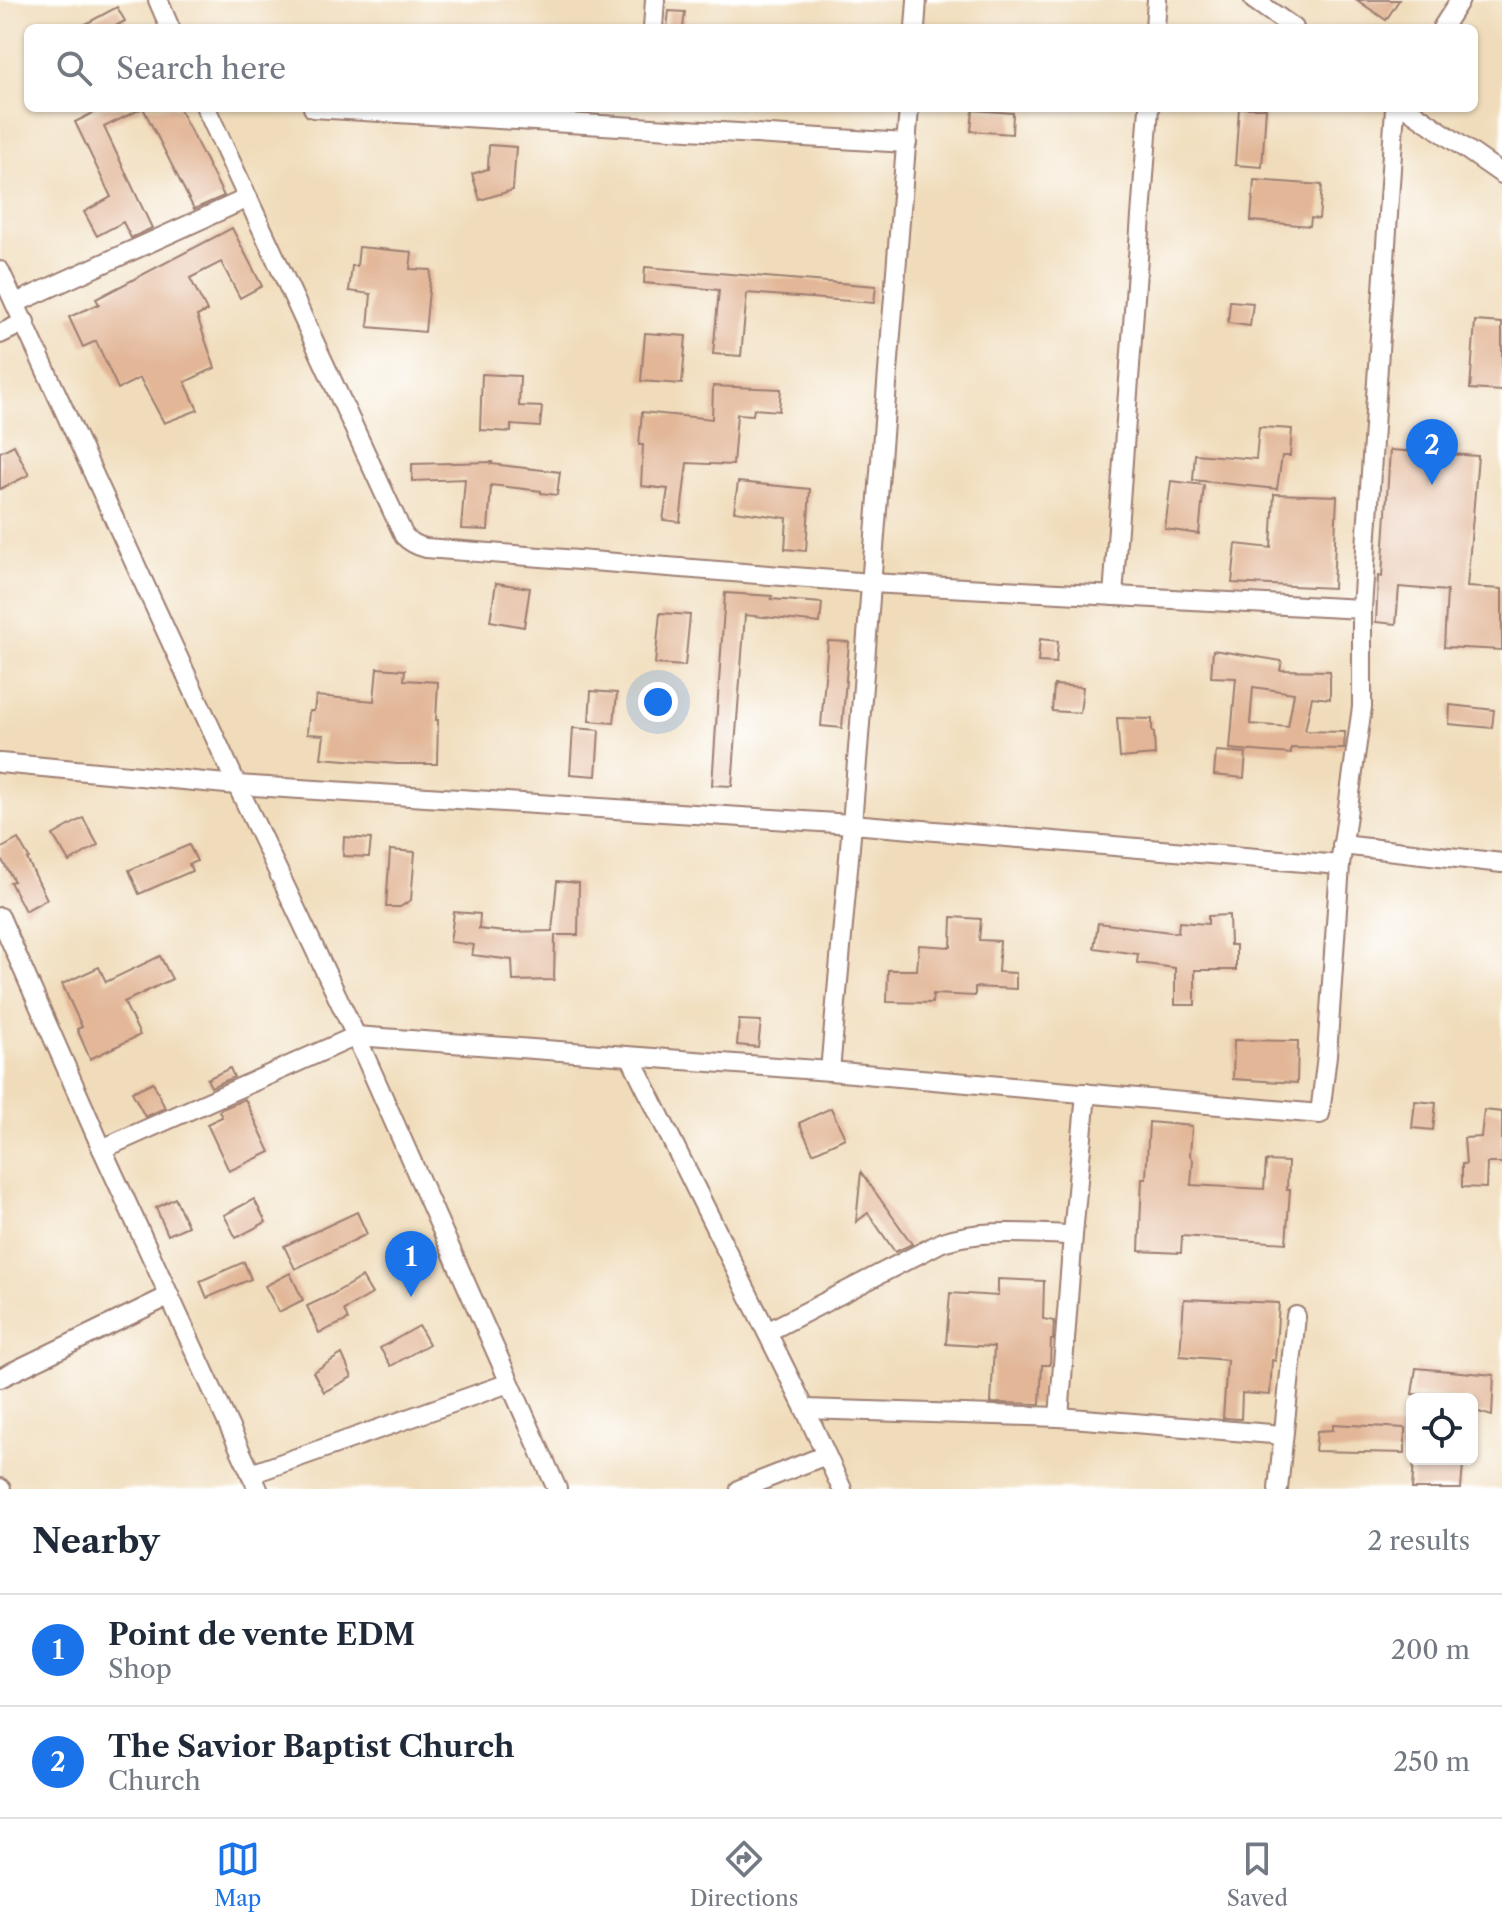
<!DOCTYPE html>
<style>
body{margin:0;font-family:"Libre Caslon Text",serif;background:#f6f6f7;color:#1f2937}
.controls{position:absolute;right:24px;bottom:24px;display:grid;overflow:hidden;border-radius:12px;box-shadow:0 2px 6px #0004}
.controls button{width:72px;height:72px;display:grid;place-items:center;padding:0;border:0;border-bottom:2px solid #e0e1e3;background:#fff;color:#1f2937;font:40px sans-serif}
.you{position:absolute;left:658px;top:702px;width:28px;height:28px;margin:-20px;border:6px solid #fff;border-radius:50%;background:#1a73e8;box-shadow:0 0 0 12px #1a73e833}
.badge{display:grid;place-items:center;width:52px;height:52px;border-radius:50%;background:#1a73e8;color:#fff;font-size:26px;font-weight:700}
.pin{position:absolute;translate:-50% -66px;filter:drop-shadow(0 2px 4px #0008)}
.pin::after{content:'';position:absolute;top:42px;width:28px;height:24px;background:inherit;clip-path:polygon(0 0,100% 0,50% 100%)}
.list{margin:0;padding:0;list-style:none}
h2{display:flex;justify-content:space-between;align-items:center;height:104px;margin:0;padding:0 32px;font-size:34px}
h2 small{font-size:26px;font-weight:400;color:#747a83}
.list li{display:grid;grid-template-columns:52px 1fr auto;gap:24px;align-items:center;box-sizing:border-box;height:112px;padding:0 32px;border-top:2px solid #e0e1e3}
.list b{display:block;font-size:30px;white-space:nowrap}
.list p{margin:0;font-size:26px;white-space:nowrap;color:#747a83}
.list em{font-size:26px;font-style:normal;color:#747a83}
.icon{flex:none;width:44px;height:44px;fill:none;stroke:currentColor;stroke-width:2;stroke-linecap:round;stroke-linejoin:round}
.map{position:relative;flex:none;width:1502px;height:1489px;overflow:hidden}
.search{position:absolute;background:#fff;box-shadow:0 2px 6px #0004;left:24px;right:24px;top:24px;height:88px;display:flex;align-items:center;gap:20px;box-sizing:border-box;padding:0 28px;border-radius:12px;color:#747a83;font-size:30px}
.sheet{height:328px;background:#fff}
nav{display:flex;justify-content:space-around;align-items:center;box-sizing:border-box;height:112px;border-top:2px solid #e0e1e3;background:#fff;font-size:22px;color:#747a83}
nav a{display:grid;justify-items:center;gap:4px}
nav .on{color:#1a73e8}
.map>svg:first-child{display:block}
</style>
<div class="map">
<svg width="1502" height="1489" viewBox="0 0 1502 1489">
<rect width="100%" height="100%" fill="#fff"/>
<filter id="ink" filterUnits="userSpaceOnUse"><feTurbulence type="fractalNoise" baseFrequency=".0125" numOctaves="2"/><feDisplacementMap in="SourceGraphic" scale="16" xChannelSelector="R" yChannelSelector="G"/><feConvolveMatrix kernelMatrix="1 2 1 2 8 2 1 2 1" color-interpolation-filters="sRGB"/></filter>
<filter id="wash" filterUnits="userSpaceOnUse"><feTurbulence type="fractalNoise" baseFrequency=".006" numOctaves="4" result="noise"/><feDisplacementMap in="SourceGraphic" scale="32" xChannelSelector="R" yChannelSelector="G"/><feGaussianBlur stdDeviation="1.8" result="paint"/><feColorMatrix in="noise" values="0 0 0 0 0 0 0 0 0 0 0 0 0 0 0 0 0 1.4 0 .05"/><feComposite in="paint" operator="in"/></filter>
<g filter="url(#wash)">
<rect width="100%" height="100%" fill="#f0dcba"/>
<g id="blocks">
<!-- building -->
<g fill="#e2b696" fill-rule="evenodd">
<polygon points="1357,0 1399,0 1386,20"/>
<polygon points="117,7 125,21 112,28 78,28"/>
<polygon points="669,11 685,12 683,28 667,28"/>
<polygon points="103,108 143,108 104,127 152,228 131,238 123,222 97,236 84,212 111,197 75,122"/>
<polygon points="143,108 179,108 224,196 194,209"/>
<polygon points="1239,108 1266,108 1262,167 1235,165"/>
<polygon points="973,110 1013,113 1012,134 971,131"/>
<polygon points="489,145 516,147 513,190 480,200 472,174 488,169"/>
<polygon points="1254,180 1322,185 1319,219 1311,218 1310,226 1251,221"/>
<polygon points="232,228 262,286 240,298 221,262 190,278 207,311 197,316 215,368 185,382 198,410 164,423 140,378 118,389 96,341 83,347 69,317 99,304 96,299"/>
<polygon points="359,247 412,252 410,269 431,270 425,332 368,327 371,294 349,291 352,266 357,266"/>
<polygon points="645,267 876,286 874,303 747,293 741,356 713,354 719,290 644,283"/>
<polygon points="1230,301 1253,303 1250,326 1228,323"/>
<polygon points="1475,321 1502,323 1502,391 1470,389"/>
<polygon points="645,333 686,336 682,384 641,381"/>
<polygon points="482,374 520,376 519,406 542,407 540,427 511,425 511,432 480,430"/>
<polygon points="713,386 781,389 779,411 754,409 753,415 737,414 733,465 687,463 680,522 663,520 668,489 641,486 643,445 639,445 642,412 712,419"/>
<polygon points="1259,427 1292,429 1290,456 1282,456 1277,489 1193,480 1195,454 1256,459"/>
<polygon points="14,445 29,475 0,489 0,452"/>
<polygon points="1390,450 1478,456 1467,587 1502,589 1502,650 1444,647 1447,591 1399,587 1396,624 1376,622 1378,576 1382,577 1383,560"/>
<polygon points="492,462 491,464 560,472 557,495 541,493 541,491 491,485 488,530 461,529 465,479 412,481 412,464"/>
<polygon points="1171,481 1204,485 1199,534 1165,529"/>
<polygon points="738,482 810,489 806,551 785,549 787,518 734,511"/>
<polygon points="1274,494 1337,496 1333,588 1232,583 1236,544 1271,548"/>
<polygon points="496,583 530,588 524,627 490,621"/>
<polygon points="725,593 772,596 771,599 822,603 820,623 745,615 732,786 712,785"/>
<polygon points="660,613 690,615 685,666 655,664"/>
<polygon points="1040,639 1058,641 1056,663 1038,662"/>
<polygon points="828,641 849,642 842,728 821,726"/>
<path d="M1213,650L1282,661L1280,670L1330,671V699L1312,697L1305,731L1345,732L1344,749L1291,748V754L1230,749L1236,678L1211,677ZM1253,687L1294,693L1288,727L1250,724Z"/>
<polygon points="377,668 405,670 404,680 438,682 436,720 438,720 437,764 397,764 321,758 324,735 307,734 309,711 314,711 316,696 374,701"/>
<polygon points="1054,685 1083,687 1080,713 1052,711"/>
<polygon points="591,691 617,693 614,723 589,721"/>
<polygon points="1450,705 1494,710 1492,728 1449,724"/>
<polygon points="1117,718 1152,719 1152,732 1154,732 1155,755 1120,758"/>
<polygon points="573,728 599,730 596,776 570,774"/>
<polygon points="1216,751 1246,753 1244,778 1214,775"/>
<polygon points="83,818 98,845 69,862 53,835"/>
<polygon points="344,837 371,839 369,857 343,856"/>
<polygon points="18,839 29,858 27,859 47,899 25,911 10,882 14,881 0,857 0,849"/>
<polygon points="189,845 197,861 189,864 192,871 139,894 129,870"/>
<polygon points="390,850 415,852 411,900 400,907 386,907"/>
<polygon points="557,881 579,883 578,935 555,935 554,980 513,981 512,960 472,955 474,945 450,942 454,912 480,914 479,929 505,932 552,931"/>
<polygon points="1229,915 1230,945 1236,945 1236,970 1195,970 1195,1005 1175,1005 1175,968 1137,963 1138,954 1094,948 1098,923 1178,933 1179,922 1208,924 1208,916"/>
<polygon points="952,917 981,919 979,940 1000,941 998,972 1016,973 1016,989 975,987 975,996 933,994 932,1003 887,1002 888,970 917,970 919,945 951,947"/>
<polygon points="160,956 172,979 124,1002 140,1035 90,1059 77,1029 82,1027 62,984 99,967 106,982"/>
<polygon points="739,1020 761,1021 758,1047 737,1045"/>
<polygon points="1234,1040 1298,1041 1297,1083 1233,1079"/>
<polygon points="230,1068 234,1077 211,1087 207,1079"/>
<polygon points="153,1082 165,1108 145,1117 132,1092"/>
<polygon points="245,1099 270,1152 229,1171 207,1124 222,1117 219,1111 222,1109"/>
<polygon points="1415,1101 1436,1103 1433,1130 1412,1128"/>
<polygon points="831,1108 845,1138 813,1153 799,1123"/>
<polygon points="1484,1110 1502,1112 1502,1163 1487,1163 1486,1188 1462,1187 1462,1164 1466,1164 1464,1138 1481,1137"/>
<polygon points="1149,1122 1192,1126 1190,1155 1193,1160 1191,1185 1264,1189 1266,1161 1288,1162 1287,1190 1290,1190 1286,1243 1182,1236 1181,1253 1139,1251 1142,1178 1146,1178"/>
<polygon points="861,1172 912,1244 895,1252 868,1213 856,1222"/>
<polygon points="175,1198 188,1226 168,1235 156,1208"/>
<polygon points="254,1199 266,1222 236,1238 224,1215"/>
<polygon points="357,1212 367,1234 295,1269 284,1246"/>
<polygon points="244,1262 251,1279 207,1298 200,1281"/>
<polygon points="290,1273 303,1300 279,1312 265,1286"/>
<polygon points="362,1277 372,1294 344,1310 348,1320 319,1333 307,1306 331,1295"/>
<polygon points="998,1279 1044,1281 1043,1319 1054,1321 1053,1340 1051,1340 1050,1365 1042,1365 1040,1404 991,1403 994,1347 946,1344 950,1293 998,1296"/>
<polygon points="1184,1299 1279,1303 1275,1361 1272,1360 1270,1395 1242,1393 1241,1419 1223,1418 1227,1360 1180,1356"/>
<polygon points="419,1326 429,1344 391,1366 380,1348"/>
<polygon points="342,1354 352,1377 324,1392 313,1372"/>
<polygon points="1416,1368 1494,1375 1492,1416 1472,1410 1472,1399 1412,1394"/>
<polygon points="1333,1424 1405,1428 1405,1453 1315,1451 1317,1431 1333,1430"/>
<polygon points="1414,1460 1463,1464 1461,1489 1412,1489"/>
</g>
</g>
</g>
<g filter="url(#ink)">
<use href="#blocks" fill-opacity="0" stroke="#9d7e72" stroke-width="2"/>
<g fill="none" stroke-linecap="round" stroke-linejoin="round">
<defs>
<g id="minor">
<polyline points="158,0 170,28"/>
<polyline points="1254,0 1294,28"/>
<polyline points="653,28 655,0"/>
<polyline points="915,28 917,0"/>
<polyline points="1155,28 1157,0"/>
<polyline points="1442,28 1460,0"/>
<path d="M206,108L404,536C411,543 417,546 426,548L871,583L1362,609"/>
<polyline points="313,108 907,143"/>
<polyline points="1407,108 1502,174"/>
<polyline points="0,271 237,785 356,1036 557,1489"/>
<polyline points="16,303 248,198"/>
<polyline points="0,334 25,322"/>
<polyline points="1113,596 1149,108"/>
<polyline points="0,763 237,785 852,824 1340,865"/>
<polyline points="1342,845 1502,863"/>
<polyline points="0,917 102,1149 258,1489"/>
<polyline points="631,1058 805,1409 842,1489"/>
<polyline points="830,1071 852,824 909,108"/>
<polyline points="102,1149 356,1036 830,1071 1320,1114 1327,1055 1340,865 1362,707 1362,609 1395,108"/>
<path d="M767,1332L942,1242C985,1228 1028,1234 1073,1235"/>
<polyline points="0,1378 169,1296"/>
<polyline points="805,1409 1059,1417 1283,1435"/>
<polyline points="1059,1417 1073,1235 1086,1093"/>
<polyline points="251,1474 509,1383"/>
<polyline points="0,1488 1,1489"/>
<polyline points="740,1489 826,1455"/>
<polyline points="1278,1489 1296,1316"/>
</g>
</defs>
<!-- minor casing -->
<use href="#minor" stroke="#9d7e72" stroke-width="22"/>
<!-- minor -->
<use href="#minor" stroke="#fff" stroke-width="18"/>
</g>
</g>
</svg>
<div class="controls">
<button><svg class="icon" aria-label="locate" viewBox="0 0 24 24"><circle cx="12" cy="12" r="6"/><path d="M12 2v4M12 18v4M2 12h4M18 12h4"/></svg></button>
</div>
<div class="you"></div>
<div class="pin badge" style="left:411px;top:1297px">1</div>
<div class="pin badge" style="left:1432px;top:485px">2</div>
<div class="search"><svg class="icon" aria-label="search" viewBox="0 0 24 24"><circle cx="10" cy="10" r="6"/><path d="M15 15l6 6"/></svg>Search here</div>
</div>
<section class="sheet">
<h2>Nearby<small>2 results</small></h2>
<ul class="list">
<li><span class="badge">1</span><div><b>Point de vente EDM</b><p>Shop</p></div><em>200 m</em></li>
<li><span class="badge">2</span><div><b>The Savior Baptist Church</b><p>Church</p></div><em>250 m</em></li>
</ul>
</section>
<nav>
<a class="on"><svg class="icon" aria-label="map" viewBox="0 0 24 24"><path d="M3 6l6-2 6 2 6-2v14l-6 2-6-2-6 2zM9 4v14M15 6v14"/></svg>Map</a>
<a><svg class="icon" aria-label="directions" viewBox="0 0 24 24"><path d="M12 3l9 9-9 9-9-9zM9 14v-3h6M13 9l2 2-2 2"/></svg>Directions</a>
<a><svg class="icon" aria-label="saved" viewBox="0 0 24 24"><path d="M7 4h10v16l-5-4-5 4z"/></svg>Saved</a>
</nav>
